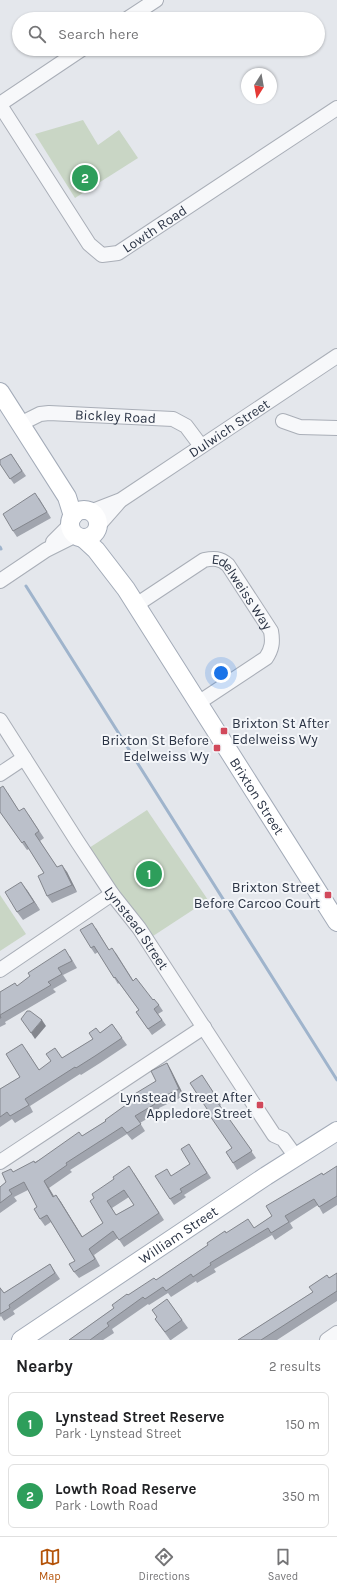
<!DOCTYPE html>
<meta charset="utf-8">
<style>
body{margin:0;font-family:Karla,sans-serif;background:#f6f6f6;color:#202124}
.compass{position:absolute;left:241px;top:68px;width:36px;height:36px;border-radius:50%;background:#fff;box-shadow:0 1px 3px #0004;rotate:191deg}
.you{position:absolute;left:221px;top:673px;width:14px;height:14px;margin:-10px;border:3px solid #fff;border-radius:50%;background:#1a73e8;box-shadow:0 0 0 6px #1a73e833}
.badge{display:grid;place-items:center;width:26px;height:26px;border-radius:50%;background:#b45309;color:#fff;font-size:13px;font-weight:700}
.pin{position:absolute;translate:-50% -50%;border:2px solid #fff;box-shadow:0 1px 4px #0006}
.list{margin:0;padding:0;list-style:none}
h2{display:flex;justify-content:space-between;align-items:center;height:52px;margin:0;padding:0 16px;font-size:17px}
h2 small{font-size:13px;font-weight:400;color:#757577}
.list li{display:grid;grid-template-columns:26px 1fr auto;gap:12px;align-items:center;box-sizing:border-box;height:64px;margin:0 8px 8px;padding:0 8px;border:1px solid #e0e0e0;border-radius:6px}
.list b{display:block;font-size:15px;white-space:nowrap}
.list p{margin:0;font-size:13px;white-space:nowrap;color:#757577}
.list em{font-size:13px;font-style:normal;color:#757577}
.icon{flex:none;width:22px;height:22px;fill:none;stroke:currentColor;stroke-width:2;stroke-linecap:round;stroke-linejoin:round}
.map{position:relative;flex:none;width:337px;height:1340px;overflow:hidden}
.search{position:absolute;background:#fff;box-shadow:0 1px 3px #0004;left:12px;right:12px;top:12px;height:44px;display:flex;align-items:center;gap:10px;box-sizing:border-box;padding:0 14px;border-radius:22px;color:#757577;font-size:15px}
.sheet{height:196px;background:#fff}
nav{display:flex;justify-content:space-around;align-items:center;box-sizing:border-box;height:56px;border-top:1px solid #e0e0e0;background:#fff;font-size:11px;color:#757577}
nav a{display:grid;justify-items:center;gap:2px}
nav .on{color:#b45309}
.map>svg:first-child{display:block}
</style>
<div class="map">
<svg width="337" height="1340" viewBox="0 0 337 1340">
<rect width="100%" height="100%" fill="#e4e7ec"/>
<!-- green -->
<g fill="#c9d6c5">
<polygon points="83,120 98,145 119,130 138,158 75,198 35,134"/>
<polygon points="147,810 208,900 150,938 89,848"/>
<polygon points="0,895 26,934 0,951"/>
</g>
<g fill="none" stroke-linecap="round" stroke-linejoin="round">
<!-- stream -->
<g stroke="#9fb4cc" stroke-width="3">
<polyline points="0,547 1,549"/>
<polyline points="26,586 337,1080"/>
</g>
<defs>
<g id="minor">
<polyline points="127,19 156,0"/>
<polyline points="0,104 82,49"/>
<path id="s1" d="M0,105L89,244L102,255L118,253L337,108"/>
<polyline points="283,421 300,427 337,428"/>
<path id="s2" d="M20,424L40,414L49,413L173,419L186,426L201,446"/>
<path id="s3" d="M90,512L121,500L337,356"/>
<polyline points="98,526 119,502"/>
<polyline points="53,542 70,525"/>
<polyline points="0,581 46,550 76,535"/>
<path id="s4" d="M136,605L204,560C214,558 220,558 228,565L271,631C273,642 272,649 266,658L198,703"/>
<path id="s5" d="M0,720L77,841L112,894L139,928L251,1100L274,1135L283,1139L296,1157"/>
<polyline points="0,774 24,758"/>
<polyline points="0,970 112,894"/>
<polyline points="0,1162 204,1027"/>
<polyline points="327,1340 337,1333"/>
</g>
<g id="major">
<polyline points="0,392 67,497 73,516"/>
<circle cx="84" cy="524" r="14"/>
<path id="s6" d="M83,538L96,550L126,589L337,922"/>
<path id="s7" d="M21,1340L266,1176L337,1131"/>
</g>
</defs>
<!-- minor casing -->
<use href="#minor" stroke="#a9aeb7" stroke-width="16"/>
<!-- major casing -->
<use href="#major" stroke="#a3abb8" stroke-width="20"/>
<!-- minor -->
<use href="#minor" stroke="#f7f8fa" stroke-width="14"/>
<!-- major -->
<use href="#major" stroke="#fff" stroke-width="18"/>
</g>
<!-- wall -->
<g fill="#a1a5ae" fill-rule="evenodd">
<polygon points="11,454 26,476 14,484 0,464"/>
<polygon points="39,498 51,518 17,537 13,531"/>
<polygon points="8,793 19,811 29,815 44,838 40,841 57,867 67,872 77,892 52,903 47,896 44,873 29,849 27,850 0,812"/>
<polygon points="27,890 40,910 23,920 17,912"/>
<polygon points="96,928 109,950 116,953 133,980 153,1000 159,1005 163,1011 158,1014 166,1025 152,1035 136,1012 139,1010 119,983 118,984 98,952 95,954 91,948"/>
<polygon points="70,956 77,968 63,975 67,981 53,989 56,992 5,1022 6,1024 0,1027 0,992 17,986"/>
<polygon points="112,1024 127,1045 100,1063 81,1075 80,1074 30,1106 33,1112 15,1123 12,1119 0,1127 0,1089 20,1077 27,1051 39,1070 62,1058 93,1039 100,1033"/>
<path d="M167,1063L171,1070L184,1096L159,1108L160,1111L140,1123L145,1131L132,1140L127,1134L70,1170L72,1172L49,1188L54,1196L56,1195L61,1202L82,1237L103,1223L90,1201L134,1173L164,1220L124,1247L118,1238L94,1255L100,1266L79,1278L74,1272L75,1261L51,1222L45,1226L40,1219L37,1207L28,1190L14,1197L17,1201L0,1213V1187L6,1182L11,1169L13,1172L35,1162L82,1136L106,1121L156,1081ZM129,1197L134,1205L116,1215L112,1208Z"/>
<polygon points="202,1075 221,1105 220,1106 256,1158 237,1170 233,1163 232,1148 209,1112"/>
<polygon points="189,1144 211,1178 184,1195 186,1197 174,1205 170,1199 190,1164"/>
<polygon points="337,1166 337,1205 323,1214 318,1205 290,1223 293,1228 275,1240 272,1235 214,1269 216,1272 197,1283 196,1281 171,1297 168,1293 149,1305 148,1304 112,1329 114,1333 103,1340 69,1340 114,1308 128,1295 156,1280 226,1233 254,1228 272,1216 323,1175"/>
<polygon points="50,1264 60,1279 13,1311 15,1314 4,1321 1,1316 0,1317 0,1287 4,1293"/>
<polygon points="337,1273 337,1301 277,1340 238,1340 313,1292 329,1278"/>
<polygon points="167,1299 188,1328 171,1340 170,1340 155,1319 157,1317"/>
</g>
<!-- shaded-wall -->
<g fill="#83868d">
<polygon points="62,865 67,872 77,892 72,885"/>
<polygon points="21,882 27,890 40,910 34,902"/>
<polygon points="42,1020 46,1026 35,1039 31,1033"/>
<polygon points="167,1063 171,1070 184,1096 179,1089"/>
<polygon points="44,1181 49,1188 58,1204 53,1197"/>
<polygon points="56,1195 61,1202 87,1244 82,1237"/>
</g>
<!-- building -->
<g fill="#bbc0ca" stroke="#83868d" fill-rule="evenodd">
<polygon points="11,454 22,471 10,479 0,464 0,460"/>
<polygon points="35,493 47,512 13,531 3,514"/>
<polygon points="3,786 19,811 24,808 39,831 35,834 57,867 62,865 72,885 47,896 38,876 44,873 24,841 22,843 0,812 0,788"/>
<polygon points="21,882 34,902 17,912 5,892"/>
<polygon points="92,923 109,950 112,948 133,981 136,978 153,1000 154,999 159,1005 154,1009 162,1020 148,1029 136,1012 139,1010 115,977 114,978 94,946 91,948 80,930"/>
<polygon points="65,949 72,961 58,968 62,974 48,982 51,985 0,1015 1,1018 0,1018 0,992 15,983 17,986 30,976 28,973"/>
<polygon points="27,1011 30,1011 42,1020 31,1033 21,1019"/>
<polygon points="112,1024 122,1038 95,1056 76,1068 75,1067 25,1099 29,1105 10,1116 7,1112 0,1117 0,1089 20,1077 6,1054 22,1044 39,1070 51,1061 46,1054 55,1048 62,1058 93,1039 89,1033 96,1028 100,1033"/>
<path d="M167,1063L179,1089L154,1101L155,1104L135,1116L141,1124L127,1133L122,1127L66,1163L67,1165L44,1181L53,1197L56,1195L82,1237L103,1223L90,1201L94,1198L92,1194L114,1179L113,1177L129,1166L159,1213L119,1240L113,1231L89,1249L95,1259L74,1272L69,1264L75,1261L47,1215L40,1219L34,1209L37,1207L24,1182L9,1190L12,1194L0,1203V1187L6,1182L2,1173L11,1169L13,1172L34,1161L35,1163L79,1132L82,1136L106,1121L105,1120L130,1102L128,1098L156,1081L151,1071ZM124,1190L134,1205L116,1215L107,1201Z"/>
<polygon points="202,1075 217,1098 215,1099 252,1151 233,1163 226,1152 232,1148 208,1113 209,1112 190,1083"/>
<polygon points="189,1144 207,1173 180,1189 182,1192 170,1199 155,1176 167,1169 171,1176 190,1164 181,1149"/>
<polygon points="337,1166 337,1196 319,1207 314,1199 285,1216 289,1222 271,1233 268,1228 210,1263 211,1265 193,1277 191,1274 166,1291 163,1287 145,1299 143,1297 107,1323 109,1326 90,1340 69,1340 114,1308 112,1305 127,1294 128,1295 154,1278 156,1280 208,1245 207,1243 225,1231 226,1233 248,1219 254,1228 272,1216 266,1206 322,1173 323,1175"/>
<polygon points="50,1264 55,1273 9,1305 10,1308 0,1314 0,1288 4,1293"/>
<polygon points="337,1273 337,1291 261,1340 238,1340 313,1292 309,1287 327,1275 329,1278"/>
<polygon points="167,1299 182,1320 165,1332 155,1319 157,1317 152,1310"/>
</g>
<!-- markers -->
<g fill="#d1495b" stroke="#f4f6f9" stroke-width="1.5">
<rect x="220" y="727" width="8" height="8" rx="2"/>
<rect x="213" y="744" width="8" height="8" rx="2"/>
<rect x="324" y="891" width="8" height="8" rx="2"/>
<rect x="256" y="1101" width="8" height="8" rx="2"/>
</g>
<g text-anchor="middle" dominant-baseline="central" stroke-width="4" stroke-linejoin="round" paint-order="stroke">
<!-- street labels -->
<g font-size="14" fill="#2b3445" stroke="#f4f6f9">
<text stroke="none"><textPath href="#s1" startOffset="242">Lowth Road</textPath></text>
<text stroke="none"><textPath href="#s2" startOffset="98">Bickley Road</textPath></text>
<text stroke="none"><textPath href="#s3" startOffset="163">Dulwich Street</textPath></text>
<text stroke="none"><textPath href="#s4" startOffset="136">Edelweiss Way</textPath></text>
<text stroke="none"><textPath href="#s6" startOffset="312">Brixton Street</textPath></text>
<text stroke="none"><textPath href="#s5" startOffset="249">Lynstead Street</textPath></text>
<text stroke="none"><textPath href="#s7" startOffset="189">William Street</textPath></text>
</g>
<!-- poi labels -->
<g font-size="14" fill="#2b3445" stroke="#f4f6f9" text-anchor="end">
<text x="232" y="723" text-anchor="start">Brixton St After<tspan x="232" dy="16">Edelweiss Wy</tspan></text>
<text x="209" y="740">Brixton St Before<tspan x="209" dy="16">Edelweiss Wy</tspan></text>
<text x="320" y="887">Brixton Street<tspan x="320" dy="16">Before Carcoo Court</tspan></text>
<text x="252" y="1097">Lynstead Street After<tspan x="252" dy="16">Appledore Street</tspan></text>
</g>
</g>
</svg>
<svg class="compass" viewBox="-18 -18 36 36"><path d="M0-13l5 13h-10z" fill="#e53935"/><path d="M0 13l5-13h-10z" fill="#757577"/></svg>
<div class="you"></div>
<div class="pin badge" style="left:149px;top:874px;background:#2e9e5b">1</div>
<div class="pin badge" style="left:85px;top:178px;background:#2e9e5b">2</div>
<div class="search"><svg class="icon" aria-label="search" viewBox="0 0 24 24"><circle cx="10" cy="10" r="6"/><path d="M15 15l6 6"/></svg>Search here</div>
</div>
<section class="sheet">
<h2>Nearby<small>2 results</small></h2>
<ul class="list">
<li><span class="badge" style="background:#2e9e5b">1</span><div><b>Lynstead Street Reserve</b><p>Park · Lynstead Street</p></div><em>150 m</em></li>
<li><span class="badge" style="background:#2e9e5b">2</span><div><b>Lowth Road Reserve</b><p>Park · Lowth Road</p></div><em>350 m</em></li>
</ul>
</section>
<nav>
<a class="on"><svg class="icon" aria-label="map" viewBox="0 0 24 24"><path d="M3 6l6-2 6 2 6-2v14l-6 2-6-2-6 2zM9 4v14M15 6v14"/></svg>Map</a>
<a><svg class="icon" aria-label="directions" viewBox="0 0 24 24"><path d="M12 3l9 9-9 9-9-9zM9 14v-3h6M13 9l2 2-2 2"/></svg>Directions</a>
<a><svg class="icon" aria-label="saved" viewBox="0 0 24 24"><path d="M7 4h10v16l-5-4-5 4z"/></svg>Saved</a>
</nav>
